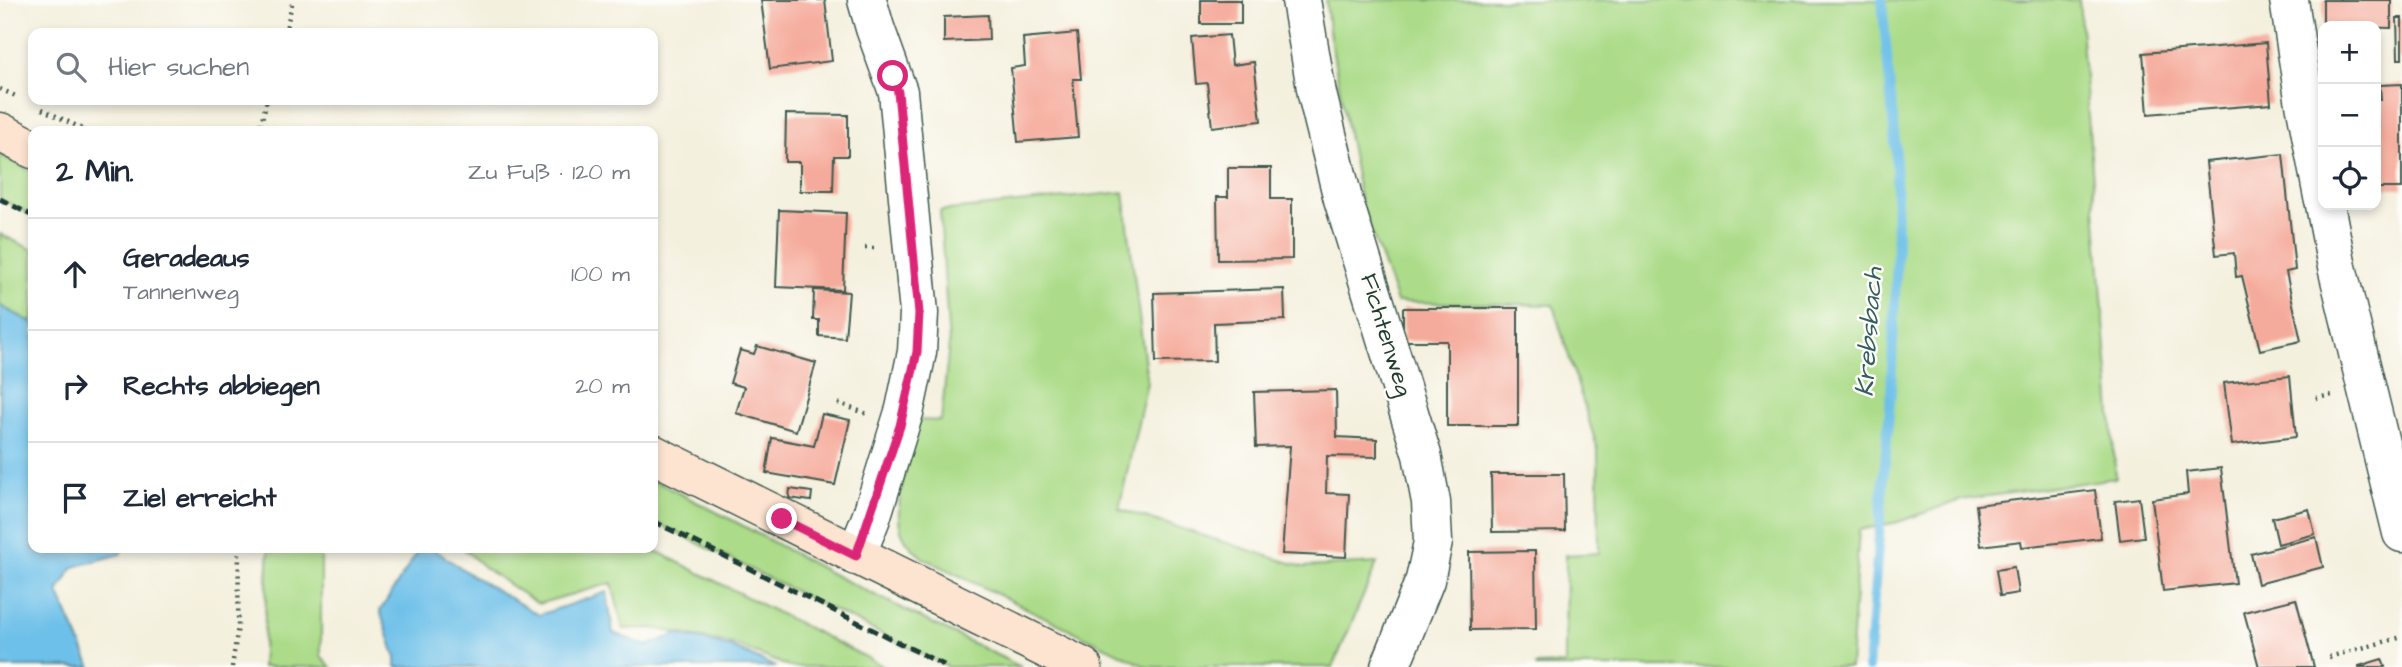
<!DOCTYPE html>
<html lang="de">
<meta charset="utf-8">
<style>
body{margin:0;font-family:"Architects Daughter",sans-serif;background:#f2f2f3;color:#1f2937}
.controls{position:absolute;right:21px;top:21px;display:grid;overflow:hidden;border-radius:14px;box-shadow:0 4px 10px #0003}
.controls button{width:63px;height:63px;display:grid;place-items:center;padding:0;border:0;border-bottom:2px solid #e0e1e3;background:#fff;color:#1f2937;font:35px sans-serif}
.stop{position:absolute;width:21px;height:21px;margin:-16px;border:5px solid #db2777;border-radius:50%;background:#fff}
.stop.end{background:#db2777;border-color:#fff;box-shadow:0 2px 7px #0008}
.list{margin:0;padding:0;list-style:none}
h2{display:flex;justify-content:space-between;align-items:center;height:91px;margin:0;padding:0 28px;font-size:30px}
h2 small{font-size:23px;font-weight:400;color:#747a83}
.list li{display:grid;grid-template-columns:46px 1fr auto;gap:21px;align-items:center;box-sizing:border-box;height:112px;padding:0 28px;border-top:2px solid #e0e1e3}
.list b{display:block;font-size:26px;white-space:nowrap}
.list p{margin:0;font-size:23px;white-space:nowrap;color:#747a83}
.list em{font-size:23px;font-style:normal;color:#747a83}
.icon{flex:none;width:38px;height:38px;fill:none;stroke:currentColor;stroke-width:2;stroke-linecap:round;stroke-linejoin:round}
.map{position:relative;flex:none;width:2402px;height:667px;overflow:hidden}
.search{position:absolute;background:#fff;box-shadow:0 4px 10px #0003;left:28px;top:28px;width:630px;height:77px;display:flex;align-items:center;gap:18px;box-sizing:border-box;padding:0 24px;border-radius:14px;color:#747a83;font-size:26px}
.panel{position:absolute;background:#fff;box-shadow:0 4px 10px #0003;left:28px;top:126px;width:630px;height:427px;border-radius:14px}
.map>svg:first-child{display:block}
</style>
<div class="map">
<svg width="2402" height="667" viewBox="0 0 2402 667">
<rect width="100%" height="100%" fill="#fdfcf7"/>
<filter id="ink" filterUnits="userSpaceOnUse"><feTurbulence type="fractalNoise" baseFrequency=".0143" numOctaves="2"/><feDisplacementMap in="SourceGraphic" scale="14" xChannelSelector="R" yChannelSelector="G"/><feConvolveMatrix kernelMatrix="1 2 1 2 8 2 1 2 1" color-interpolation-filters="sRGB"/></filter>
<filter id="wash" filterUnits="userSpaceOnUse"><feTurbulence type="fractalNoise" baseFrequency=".00686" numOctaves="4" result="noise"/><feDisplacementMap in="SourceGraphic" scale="28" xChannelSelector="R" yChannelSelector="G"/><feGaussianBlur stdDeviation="1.57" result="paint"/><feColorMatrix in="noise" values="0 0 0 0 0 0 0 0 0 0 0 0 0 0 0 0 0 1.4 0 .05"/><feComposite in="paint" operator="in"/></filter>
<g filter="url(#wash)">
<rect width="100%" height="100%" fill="#f4f0de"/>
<!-- green -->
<g fill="#acdc89" stroke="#668c5e" stroke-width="2">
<polygon points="1326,0 2079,0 2116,478 1961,500 1898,522 1859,530 1850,667 1536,667 1536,665 1565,664 1566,555 1599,553 1598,450 1553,305 1397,302 1361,203 1329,31"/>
<polygon points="0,155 33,172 33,216 0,199"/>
<path d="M1124,192L1147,382L1119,509L1303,567L1377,563L1333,667H1147L923,558C914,550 907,544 902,533C891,507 912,448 919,420L941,421L949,344L940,211Z"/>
<polygon points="0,234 33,250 33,323 0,306"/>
<polygon points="653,480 734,521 830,573 1021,667 948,667 653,521"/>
<polygon points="269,548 321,548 321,656 331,667 262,667"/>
<polygon points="463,548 633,548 660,553 885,667 790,667 733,644 652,628 623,629 612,583 538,604 485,568"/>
</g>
<!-- water -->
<g fill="#6dc0e9" stroke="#467e8e" stroke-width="2">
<polygon points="0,306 33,323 33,548 122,548 121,554 73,567 58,592 91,667 0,667"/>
<polygon points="420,548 432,548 471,575 539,615 607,592 613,633 647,646 677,634 732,647 776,667 396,667 396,658 380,611"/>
</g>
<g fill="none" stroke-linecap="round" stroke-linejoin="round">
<!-- stream -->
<polyline stroke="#6dc0e9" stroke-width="10" points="1868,667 1891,391 1897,253 1896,153 1882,0"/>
</g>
<g id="blocks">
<!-- building -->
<g fill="#f5ab9b">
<polygon points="761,0 825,0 832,61 770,69"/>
<rect x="1201" y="0" width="40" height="24"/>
<polygon points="2323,0 2391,0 2391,28 2323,26"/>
<polygon points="988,15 989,40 944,42 944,17"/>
<polygon points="2397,18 2402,18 2402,59 2398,59"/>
<polygon points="1077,33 1081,79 1073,79 1078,137 1018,142 1011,68 1025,66 1023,38"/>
<polygon points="1229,35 1232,65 1254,62 1261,121 1212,127 1207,83 1196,84 1192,38"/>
<polygon points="2266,43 2271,104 2148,114 2143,53"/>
<polygon points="2402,84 2402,188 2376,188 2376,100 2381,100 2380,85"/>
<polygon points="786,114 848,115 848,156 834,156 833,191 800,191 800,162 785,162"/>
<polygon points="2283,154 2295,270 2286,272 2301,341 2260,350 2242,276 2236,277 2234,253 2216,255 2206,162"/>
<polygon points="1228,168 1271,168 1271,199 1292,199 1292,259 1218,260 1217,197 1228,197"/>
<polygon points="779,210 846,213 843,290 776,287"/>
<polygon points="1284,289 1285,320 1214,323 1215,361 1156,362 1154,293"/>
<polygon points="814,290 849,292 845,338 819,336 819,320 813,320"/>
<polygon points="1403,308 1518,308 1518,426 1447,426 1447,341 1403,341"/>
<polygon points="757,346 816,363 796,431 736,413 744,387 730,383 740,350 754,354"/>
<polygon points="2290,376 2296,437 2232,445 2224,383"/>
<polygon points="1336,390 1337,437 1377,439 1377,457 1327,456 1326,493 1349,494 1346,557 1282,554 1290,446 1256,447 1254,392"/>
<polygon points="822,414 850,420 835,485 766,473 772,438 814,446"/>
<polygon points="2221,468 2235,583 2163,591 2152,499 2188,494 2186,472"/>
<polygon points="1491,474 1564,474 1565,531 1492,532"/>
<polygon points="790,489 812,492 811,501 789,498"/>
<polygon points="2095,490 2101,538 2022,547 2021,541 1981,546 1976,505"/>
<polygon points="2139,498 2144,537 2120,540 2115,501"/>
<polygon points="2309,509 2315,534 2278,544 2272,518"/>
<polygon points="2316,537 2323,567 2258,584 2251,554"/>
<polygon points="1535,551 1536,629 1470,630 1469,552"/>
<polygon points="2014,567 2018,593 2000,596 1996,570"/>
<polygon points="2296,599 2314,667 2259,667 2244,612"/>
<polygon points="2382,659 2385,667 2359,667 2359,666"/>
</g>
</g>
</g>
<g filter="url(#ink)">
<use href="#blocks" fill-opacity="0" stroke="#3f584e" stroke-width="2"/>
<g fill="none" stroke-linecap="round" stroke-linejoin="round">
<defs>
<g id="street">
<polyline points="1301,0 1317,94 1343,199 1422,455 1431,502 1433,542 1425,580 1390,667"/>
<polyline points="2289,0 2304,98 2323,197"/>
<polyline points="2325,205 2337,267 2402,533"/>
<polyline points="856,556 871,518 905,409 917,352 919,313 898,92 875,28 867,0"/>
</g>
<g id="secondary">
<polyline points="0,132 33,149"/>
<polyline points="653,454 1083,667"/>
</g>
</defs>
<!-- street casing -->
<use href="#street" stroke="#3f584e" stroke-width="41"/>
<!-- secondary casing -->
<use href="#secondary" stroke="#3f584e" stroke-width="41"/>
<!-- path -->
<g stroke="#3f584e" stroke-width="4.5" stroke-dasharray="2 5" stroke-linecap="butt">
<polyline points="285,33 293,0"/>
<polyline points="0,89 18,97"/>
<polyline points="42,109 87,131"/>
<polyline points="259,131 267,100"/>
<polyline points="865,248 878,248"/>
<polyline points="2316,398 2332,395"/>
<polyline points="838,403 867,414"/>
<polyline points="2329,657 2402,637"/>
<polyline points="232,667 238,626 239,548"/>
</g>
<!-- street -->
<use href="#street" stroke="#fff" stroke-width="38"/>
<!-- secondary -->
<use href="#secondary" stroke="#fde4d1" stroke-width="38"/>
<!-- rail -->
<g stroke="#1f3d34" stroke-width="5" stroke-dasharray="10 5" stroke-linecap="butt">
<polyline points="0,199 33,216"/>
<polyline points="653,521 948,667"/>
</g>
</g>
</g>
<g fill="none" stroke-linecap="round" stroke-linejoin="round" filter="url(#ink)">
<!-- route -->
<polyline stroke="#db2777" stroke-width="9" points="782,519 856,556 900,426 917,352 919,313 898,92 893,76"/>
</g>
<g text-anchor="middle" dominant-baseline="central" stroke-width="5" stroke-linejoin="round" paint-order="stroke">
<!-- street labels -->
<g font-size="24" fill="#1f3d34" stroke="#fdfcf7">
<text transform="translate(1386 335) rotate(73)">Fichtenweg</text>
</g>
<!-- water labels -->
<g font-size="26" font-style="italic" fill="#325e61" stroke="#fdfcf7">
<text transform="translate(1869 332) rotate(-86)">Krebsbach</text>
</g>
</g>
</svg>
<div class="controls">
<button>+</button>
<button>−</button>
<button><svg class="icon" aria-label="locate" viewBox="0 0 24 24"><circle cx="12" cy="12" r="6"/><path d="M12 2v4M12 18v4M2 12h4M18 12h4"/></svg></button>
</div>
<div class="stop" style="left:893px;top:76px"></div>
<div class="stop end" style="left:782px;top:519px"></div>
<div class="search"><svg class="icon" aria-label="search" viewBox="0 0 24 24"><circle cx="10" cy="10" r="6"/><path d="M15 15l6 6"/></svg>Hier suchen</div>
<section class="panel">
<h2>2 Min.<small>Zu Fuß · 120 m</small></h2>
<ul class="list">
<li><svg class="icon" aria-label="ahead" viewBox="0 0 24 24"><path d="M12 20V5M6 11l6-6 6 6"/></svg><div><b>Geradeaus</b><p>Tannenweg</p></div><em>100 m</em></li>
<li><svg class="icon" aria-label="right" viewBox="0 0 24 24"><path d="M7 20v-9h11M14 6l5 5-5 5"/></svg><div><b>Rechts abbiegen</b></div><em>20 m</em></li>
<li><svg class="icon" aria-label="arrive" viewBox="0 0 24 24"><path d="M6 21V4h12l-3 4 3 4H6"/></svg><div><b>Ziel erreicht</b></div></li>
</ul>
</section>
</div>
